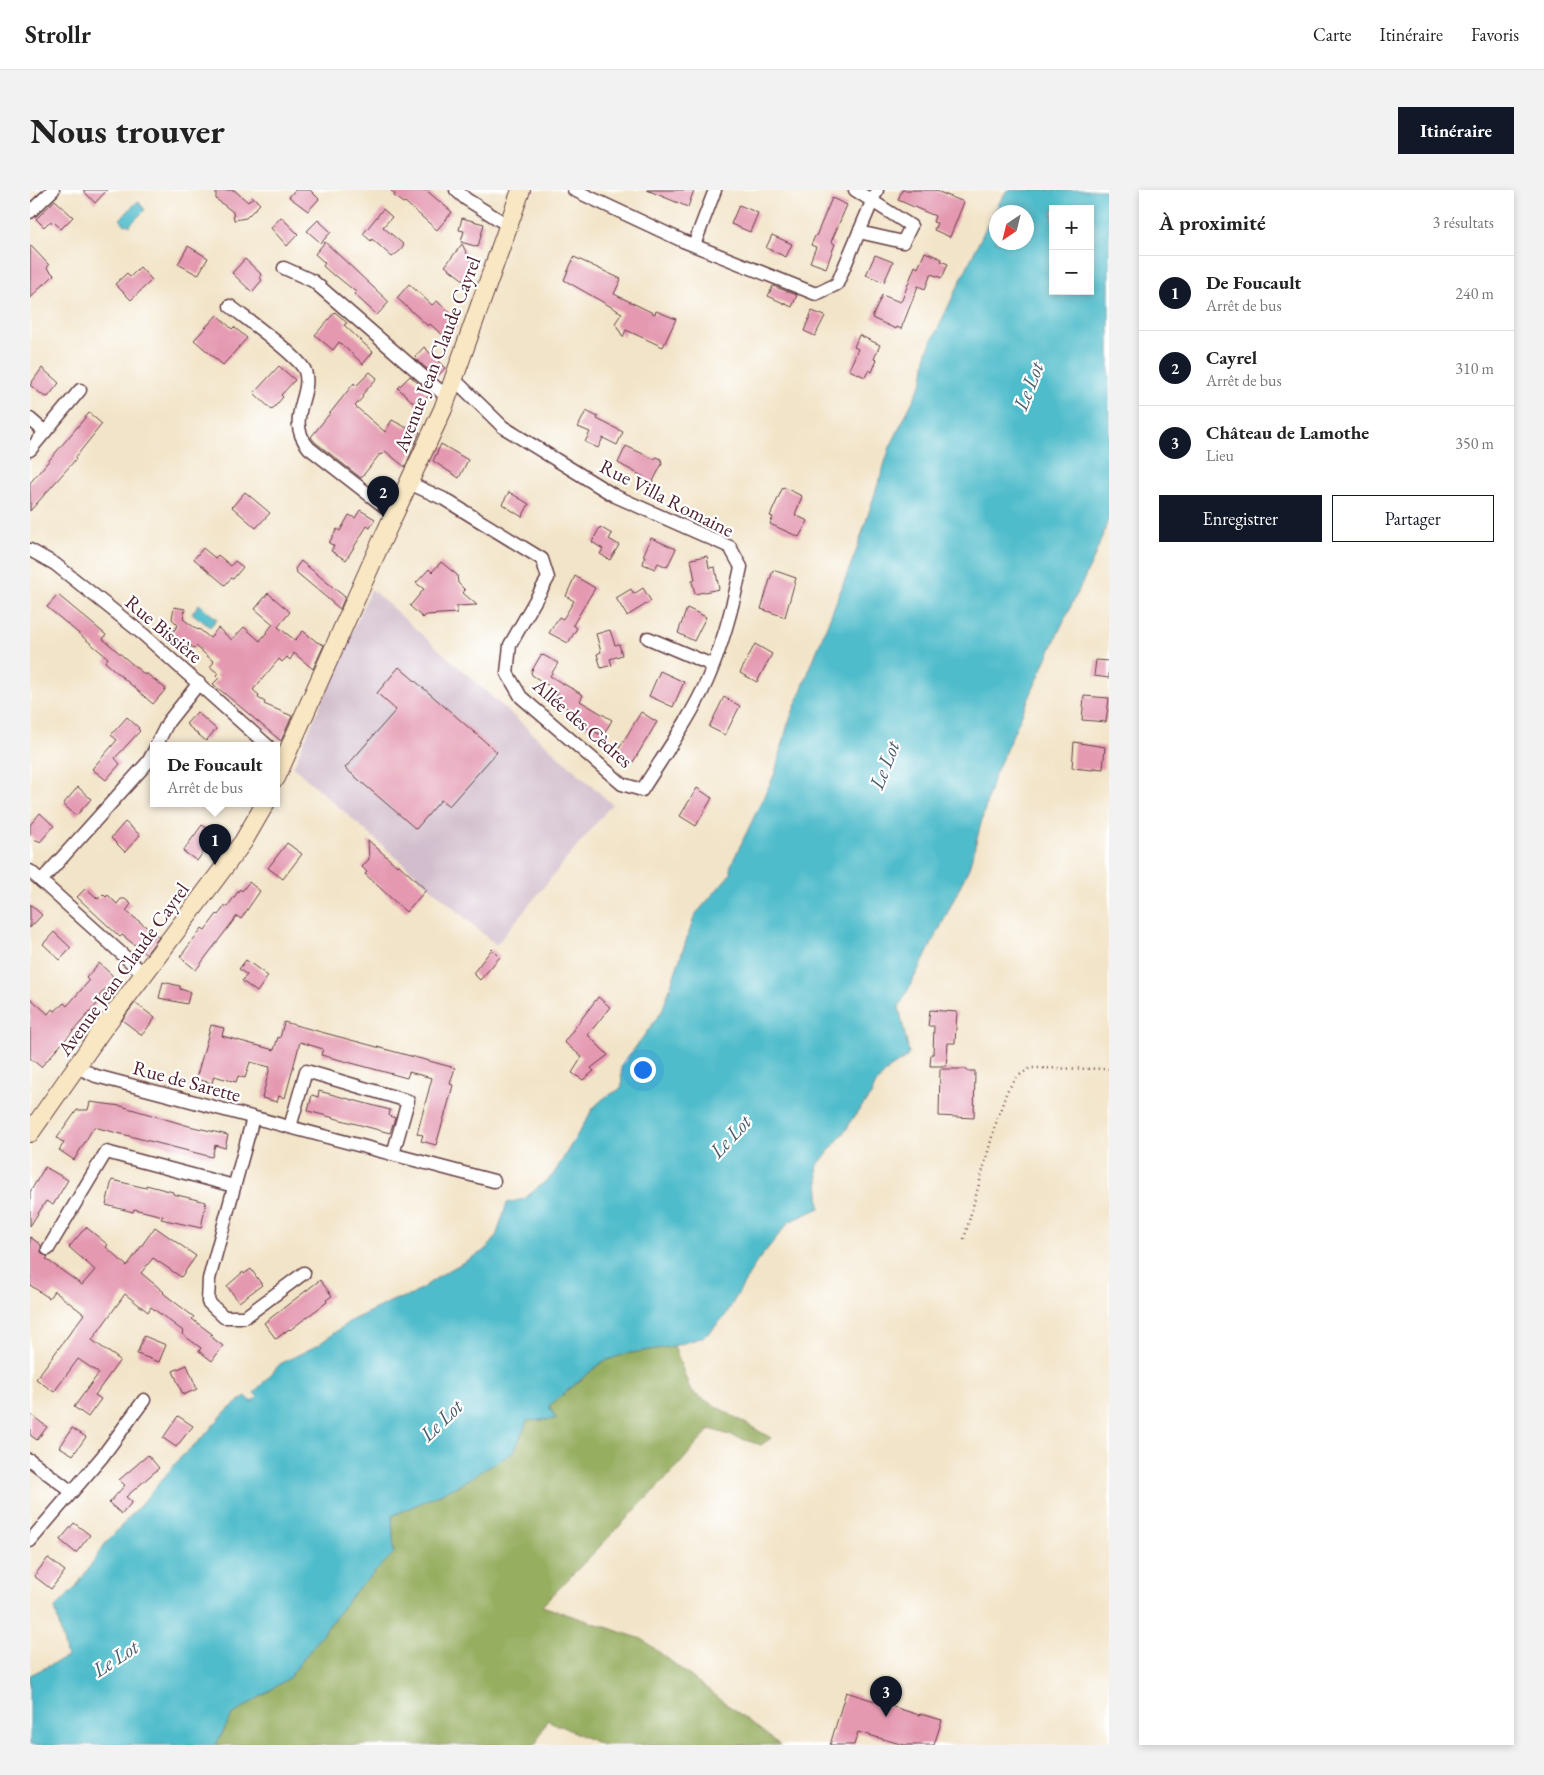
<!DOCTYPE html>
<html lang="fr">
<meta charset="utf-8">
<style>
body{margin:0;font-family:"EB Garamond",serif;background:#f2f2f2;color:#222}
.controls{position:absolute;right:15px;top:15px;display:grid;overflow:hidden;border-radius:0px;box-shadow:0 2px 8px #0003}
.controls button{width:45px;height:45px;display:grid;place-items:center;padding:0;border:0;border-bottom:1px solid #e0e0e0;background:#fff;color:#222;font:25px sans-serif}
.compass{position:absolute;left:959px;top:15px;width:45px;height:45px;border-radius:50%;background:#fff;box-shadow:0 2px 8px #0003;rotate:215deg}
.you{position:absolute;left:612px;top:879px;width:18px;height:18px;margin:-12px;border:4px solid #fff;border-radius:50%;background:#1a73e8;box-shadow:0 0 0 8px #1a73e833}
.badge{display:grid;place-items:center;width:32px;height:32px;border-radius:50%;background:#111827;color:#fff;font-size:16px;font-weight:700}
.pin{position:absolute;translate:-50% -41px;filter:drop-shadow(0 1px 2px #0008)}
.pin::after{content:'';position:absolute;top:26px;width:18px;height:15px;background:inherit;clip-path:polygon(0 0,100% 0,50% 100%)}
.popup{position:absolute;left:120px;top:552px;width:130px;height:65px;box-sizing:border-box;display:grid;place-content:center;border-radius:0px;background:#fff;filter:drop-shadow(0 1px 4px #0005);font-size:16px;white-space:nowrap;color:#767676}
.popup b{font-size:19px;color:#222}
.popup::after{content:'';position:absolute;left:50%;top:100%;margin-left:-10px;border:10px solid transparent;border-top-color:#fff}
.list{margin:0;padding:0;list-style:none}
h2{display:flex;justify-content:space-between;align-items:center;height:65px;margin:0;padding:0 20px;font-size:21px}
h2 small{font-size:16px;font-weight:400;color:#767676}
.list li{display:grid;grid-template-columns:32px 1fr auto;gap:15px;align-items:center;box-sizing:border-box;height:75px;padding:0 20px;border-top:1px solid #e0e0e0}
.list b{display:block;font-size:19px;white-space:nowrap}
.list p{margin:0;font-size:16px;white-space:nowrap;color:#767676}
.list em{font-size:16px;font-style:normal;color:#767676}
.actions{display:flex;gap:10px;padding:15px 20px}
.actions a{flex:1;padding:11px 0;border:1px solid #111827;border-radius:0px;text-align:center;font-size:18px;color:#111827}
.actions .main{background:#111827;color:#fff}
.map{position:relative;flex:none;width:1079px;height:1555px;overflow:hidden;border-radius:0px}
header{display:flex;align-items:center;gap:30px;box-sizing:border-box;height:70px;padding:0 25px;background:#fff;border-bottom:1px solid #e0e0e0}
header strong{font-size:24px}
nav{display:flex;gap:28px;margin-inline-start:auto;font-size:18px}
.intro{display:flex;align-items:center;justify-content:space-between;box-sizing:border-box;height:120px;padding:0 30px}
h1{margin:0;font-size:35px}
.button{padding:12px 22px;border-radius:0px;background:#111827;color:#fff;font-size:18px;font-weight:700}
main{display:flex;gap:30px;padding:0 30px}
aside{flex:1;background:#fff;border-radius:0px;box-shadow:0 2px 8px #0003}
.map>svg:first-child{display:block}
</style>
<header>
<strong>Strollr</strong>
<nav><a>Carte</a><a>Itinéraire</a><a>Favoris</a></nav>
</header>
<div class="intro"><h1>Nous trouver</h1><a class="button">Itinéraire</a></div>
<main>
<div class="map">
<svg width="1079" height="1555" viewBox="0 0 1079 1555">
<rect width="100%" height="100%" fill="#fff"/>
<filter id="ink" filterUnits="userSpaceOnUse"><feTurbulence type="fractalNoise" baseFrequency=".02" numOctaves="2"/><feDisplacementMap in="SourceGraphic" scale="10" xChannelSelector="R" yChannelSelector="G"/><feConvolveMatrix kernelMatrix="1 2 1 2 8 2 1 2 1" color-interpolation-filters="sRGB"/></filter>
<filter id="wash" filterUnits="userSpaceOnUse"><feTurbulence type="fractalNoise" baseFrequency=".0096" numOctaves="4" result="noise"/><feDisplacementMap in="SourceGraphic" scale="20" xChannelSelector="R" yChannelSelector="G"/><feGaussianBlur stdDeviation="1.12" result="paint"/><feColorMatrix in="noise" values="0 0 0 0 0 0 0 0 0 0 0 0 0 0 0 0 0 1.4 0 .05"/><feComposite in="paint" operator="in"/></filter>
<g filter="url(#wash)">
<rect width="100%" height="100%" fill="#f2e4c8"/>
<!-- industrial -->
<polygon fill="#d1bdcc" points="341,399 582,614 466,755 263,577"/>
<!-- forest -->
<polygon fill="#96ae60" stroke="#706646" points="644,1156 661,1202 741,1248 731,1255 680,1239 646,1278 512,1416 612,1449 750,1555 572,1555 517,1530 505,1555 186,1555 202,1525 259,1488 322,1405 364,1363 362,1326 425,1297 484,1262 497,1231 526,1229 519,1216 572,1172 595,1164"/>
<!-- water -->
<g fill="#50bccb" stroke="#4d6e7b" fill-rule="evenodd">
<path d="M977,0H1079V328L1064,368L1029,441L963,589L939,678L910,738L869,817L879,863L876,868L859,879L845,895L841,905L820,932L819,936L787,976L790,1018L759,1032L726,1073L695,1126L680,1142L673,1147L644,1156L595,1164L572,1172L519,1216L526,1229L497,1231L484,1262L425,1297L362,1326L364,1363L322,1405L259,1488L202,1525L186,1555H0V1485L37,1467L25,1418L45,1398L75,1354L114,1311L151,1267L173,1247L195,1222L216,1206L222,1212L228,1207L224,1203L250,1174L288,1155L320,1131L364,1110L382,1105L414,1083L452,1062L462,1053L467,1044L477,1013L494,1009L523,985L564,917L574,908L592,898L591,877L632,821L665,725L702,682L700,680L701,675L745,583L758,534L827,359L860,257L893,190L897,161L961,27ZM1023,19H1060V101H1023ZM996,22V52H966V22Z"/>
<polygon points="108,11 115,20 99,36 97,34 95,35 90,29"/>
<polygon points="169,414 187,429 180,437 162,423"/>
</g>
<g id="blocks">
<!-- building -->
<g fill="#e499b1">
<polygon points="53,0 77,0 65,13"/>
<polygon points="186,0 204,0 218,12 223,7 230,14 216,28 204,30 203,22 186,9"/>
<polygon points="265,0 280,0 289,9 278,21 259,7"/>
<polygon points="360,0 396,0 422,22 407,40 375,12 373,13 364,6 365,4"/>
<polygon points="617,0 664,0 658,17"/>
<polygon points="872,0 904,0 934,12 920,47 904,40 907,33 903,32 905,26 868,10"/>
<polygon points="802,8 817,15 801,52 805,54 796,78 780,72 786,57 781,55 785,46 786,46"/>
<polygon points="25,10 43,27 31,39 24,32 22,34 20,31 14,37 6,29"/>
<polygon points="709,15 728,23 720,42 701,34"/>
<polygon points="353,19 362,27 353,37 374,55 371,60 362,67 342,49 341,51 333,44"/>
<polygon points="251,27 268,44 257,56 241,38"/>
<polygon points="432,28 454,34 448,57 431,52 434,41 429,40"/>
<polygon points="288,30 301,42 291,53 277,41"/>
<polygon points="742,45 762,54 756,67 736,58"/>
<polygon points="295,52 359,112 347,125 324,104 326,102 305,85 304,86 293,76 295,73 285,64"/>
<polygon points="432,54 445,79 435,91 415,76"/>
<polygon points="0,55 19,75 17,78 24,85 14,95 13,94 0,109"/>
<polygon points="158,56 178,68 168,85 148,74"/>
<polygon points="895,62 912,69 911,71 918,74 912,88 901,84 895,99 888,96 871,139 867,137 866,139 842,128 852,105 870,112 872,110 885,76 888,78"/>
<polygon points="845,65 863,72 854,92 836,85"/>
<polygon points="544,67 591,89 584,104 625,124 626,121 646,129 633,157 596,140 593,147 585,133 592,123 534,90"/>
<polygon points="215,69 232,85 230,88 232,90 222,102 202,83"/>
<polygon points="110,77 122,90 101,110 85,94 97,83 100,87"/>
<polygon points="379,94 402,115 407,111 424,127 420,131 427,137 416,148 400,134 398,136 367,108"/>
<polygon points="743,96 767,105 762,117 738,106"/>
<polygon points="782,121 795,126 785,146 774,141"/>
<polygon points="305,122 317,133 314,135 343,162 333,174 309,152 303,160 285,145"/>
<polygon points="187,125 202,139 204,137 217,148 193,175 164,150"/>
<polygon points="829,145 850,155 844,169 847,170 842,182 839,180 835,187 819,180 828,159 824,157"/>
<polygon points="394,157 415,178 407,187 384,168"/>
<polygon points="249,176 265,190 251,205 253,207 242,220 224,203"/>
<polygon points="12,178 29,193 18,207 16,206 15,207 0,195"/>
<polygon points="340,182 347,188 332,205 333,207 325,216 355,242 362,230 377,238 378,235 390,242 375,277 355,261 351,265 350,264 331,288 285,252 281,247 324,193 326,196"/>
<polygon points="380,186 396,200 394,201 399,205 388,217 368,198"/>
<polygon points="556,221 568,227 567,229 593,242 587,255 573,248 568,258 555,252 560,242 548,237"/>
<polygon points="59,223 72,234 45,268 46,269 0,321 0,293"/>
<polygon points="411,254 438,270 429,288 403,271"/>
<polygon points="596,256 624,269 627,267 631,269 632,274 620,297 611,293 614,287 588,273"/>
<polygon points="753,297 772,306 765,325 778,331 769,347 740,334 743,327 740,326"/>
<polygon points="215,302 240,323 226,338 202,317"/>
<polygon points="479,302 499,314 492,327 472,314"/>
<polygon points="330,320 345,329 340,338 337,336 316,370 301,361 304,356 299,353 307,339 310,341 319,325 325,328"/>
<polygon points="570,337 582,344 579,349 589,355 580,370 570,364 573,359 562,352"/>
<polygon points="621,348 646,359 637,377 628,373 625,379 613,374 615,366 613,366"/>
<polygon points="173,358 185,368 188,365 201,376 205,371 213,377 203,389 201,388 195,395 164,369"/>
<polygon points="677,366 679,378 685,377 689,399 665,404 662,391 665,390 661,369"/>
<polygon points="271,371 315,407 310,419 266,382 265,379"/>
<polygon points="411,372 427,385 428,393 435,400 433,403 447,415 427,416 427,423 396,425 393,428 380,416 394,399 386,393 399,379 402,382"/>
<polygon points="743,380 766,388 755,427 731,419"/>
<polygon points="545,386 565,398 543,435 547,438 538,453 519,443 529,427 533,429 544,411 536,406"/>
<polygon points="613,398 621,411 597,426 586,408 601,399 604,404"/>
<polygon points="238,403 260,422 248,437 265,450 273,441 287,452 294,455 283,479 264,463 260,470 257,467 252,472 249,469 223,500 229,505 228,508 235,512 234,514 262,526 251,551 183,494 189,488 186,485 188,483 180,477 184,472 166,456 164,458 152,451 150,454 140,446 148,435 142,429 144,417 155,419 153,429 168,440 169,439 180,448 188,438 202,450 214,437 230,451 243,434 225,419"/>
<polygon points="28,405 76,445 73,449 115,485 116,483 136,499 123,514 75,472 78,468 17,417"/>
<polygon points="657,418 676,427 664,451 648,443"/>
<polygon points="580,440 585,455 589,454 592,465 580,469 582,475 571,478 567,464 571,462 566,444"/>
<polygon points="725,454 742,464 727,492 710,483"/>
<polygon points="511,465 513,466 513,465 528,473 520,486 553,505 550,511 582,530 574,544 571,545 553,535 555,529 524,510 528,502 502,485 501,482"/>
<polygon points="1066,470 1079,471 1079,488 1064,486"/>
<polygon points="369,477 467,562 419,616 411,610 386,639 315,578 366,520 347,503"/>
<polygon points="630,481 654,492 643,517 619,506"/>
<polygon points="1054,506 1079,508 1076,532 1052,530"/>
<polygon points="694,507 710,516 695,545 679,537"/>
<polygon points="167,522 186,539 176,551 156,534"/>
<polygon points="611,522 627,532 603,572 587,562"/>
<polygon points="97,527 109,538 108,539 110,541 85,568 90,574 76,590 62,579 87,550 81,545"/>
<polygon points="1044,552 1075,557 1073,579 1063,578 1063,580 1042,578"/>
<polygon points="48,597 61,609 47,625 45,625 33,614"/>
<polygon points="667,598 682,608 666,636 650,626"/>
<polygon points="10,623 24,636 10,652 8,650 7,652 0,645 0,635"/>
<polygon points="95,632 110,645 95,662 81,648"/>
<polygon points="172,635 183,642 180,647 182,649 167,671 153,661"/>
<polygon points="338,650 367,676 368,674 396,700 376,722 335,684 337,682 332,677 339,669"/>
<polygon points="257,653 272,664 253,689 238,678"/>
<polygon points="219,692 230,701 211,729 207,726 166,780 150,767 172,738 175,740 187,724 188,725 195,716 197,717 210,699 212,701"/>
<polygon points="56,698 68,709 73,704 76,707 78,705 87,714 91,709 95,709 101,714 96,721 129,747 116,764 92,745 90,747 47,707"/>
<polygon points="0,714 12,725 0,738"/>
<polygon points="24,742 41,758 30,770 13,754"/>
<polygon points="462,759 470,767 450,790 443,783"/>
<polygon points="216,770 238,786 227,802 212,791 217,785 209,779"/>
<polygon points="69,773 83,786 81,787 84,789 65,811 68,813 11,877 0,868 0,808 18,824 22,819 25,821 34,813 37,816 59,791 56,788"/>
<polygon points="133,792 150,796 150,799 160,802 157,814 129,808"/>
<polygon points="568,807 580,817 558,845 578,865 561,878 564,881 553,890 542,883 552,867 534,852"/>
<polygon points="105,813 125,828 112,845 92,830"/>
<polygon points="900,820 927,822 925,853 918,853 916,876 900,876 901,864 903,864 904,836 898,836"/>
<polygon points="254,832 425,878 420,894 423,895 420,907 406,955 391,951 393,945 387,944 402,888 379,882 377,888 314,871 291,865 293,859 270,852 255,908 249,906 247,912 232,908 240,877 220,872 215,888 208,886 206,892 184,886 182,893 166,889 181,835 194,838 192,846 244,860 248,847 250,848"/>
<polygon points="910,879 937,879 937,881 945,881 944,928 909,926"/>
<polygon points="289,901 360,920 359,926 365,928 360,943 278,921 282,905 288,907"/>
<polygon points="60,912 91,916 159,936 198,945 195,958 185,955 182,967 64,937 44,970 29,960 34,953 27,948 47,920 58,920"/>
<polygon points="15,977 38,990 23,1015 16,1011 0,1036 0,1002"/>
<polygon points="82,990 116,998 116,995 143,1002 143,1004 176,1012 171,1038 131,1029 133,1026 104,1019 103,1022 76,1015"/>
<polygon points="56,1037 78,1055 76,1057 97,1076 125,1037 166,1066 151,1087 123,1068 111,1083 134,1102 133,1103 164,1127 162,1129 182,1144 180,1146 193,1156 182,1171 169,1161 171,1158 152,1144 153,1141 121,1117 118,1122 95,1104 62,1150 90,1170 65,1205 71,1209 58,1227 44,1217 69,1183 48,1169 24,1202 6,1189 54,1124 24,1101 19,1108 0,1095 0,1047 11,1055 11,1062 18,1067 16,1069 52,1095 65,1080 39,1057"/>
<polygon points="221,1079 232,1095 209,1112 197,1096 213,1082 214,1084"/>
<polygon points="290,1090 302,1106 296,1110 297,1112 260,1140 259,1139 246,1149 234,1133"/>
<polygon points="114,1146 136,1155 129,1172 107,1164"/>
<polygon points="157,1175 167,1199 153,1205 143,1181"/>
<polygon points="0,1224 17,1237 7,1250 0,1245"/>
<polygon points="148,1226 163,1236 146,1257 133,1248"/>
<polygon points="42,1238 56,1247 43,1265 30,1257"/>
<polygon points="118,1265 129,1278 96,1307 102,1312 92,1324 79,1313 95,1295 89,1290"/>
<polygon points="44,1333 60,1345 46,1363 30,1350"/>
<polygon points="18,1368 35,1381 21,1399 4,1386"/>
<polygon points="816,1502 889,1525 890,1524 912,1530 904,1555 874,1555 828,1542 824,1555 800,1555"/>
</g>
</g>
</g>
<g filter="url(#ink)">
<use href="#blocks" fill-opacity="0" stroke="#633d43" stroke-width="1"/>
<g fill="none" stroke-linecap="round" stroke-linejoin="round">
<defs>
<g id="minor">
<polyline points="426,0 436,9 479,36"/>
<polyline points="544,0 653,51 786,104 807,94 847,0"/>
<polyline points="825,0 881,36 873,52 829,42"/>
<polyline points="0,22 23,0"/>
<polyline points="664,55 685,0"/>
<polyline points="254,78 283,91 417,207"/>
<path d="M200,116C215,128 270,167 275,181C283,206 254,229 279,258L364,324"/>
<polyline points="0,229 15,242"/>
<polyline points="0,260 50,200"/>
<path d="M379,293L414,309L512,369L518,388L480,455L477,483L491,507L592,594L612,600C634,565 660,529 677,491C693,454 703,416 711,377L700,357L585,306L473,237L424,189"/>
<polyline points="0,360 25,374 114,445 238,556"/>
<polyline points="618,448 682,475"/>
<polyline points="126,556 138,532 169,493"/>
<polyline points="0,681 114,784"/>
<polyline points="11,691 118,572 124,561"/>
<polyline points="47,877 66,886 464,991"/>
<polyline points="223,928 179,1089 178,1112 194,1127 215,1127 274,1083"/>
<polyline points="260,937 276,881 378,911 363,964"/>
<polyline points="18,1059 76,962 204,996"/>
<polyline points="0,1270 42,1302"/>
<polyline points="0,1351 72,1267 114,1210"/>
</g>
<g id="secondary">
<polyline points="246,588 348,359 413,219 491,0"/>
<polyline points="0,943 72,840 213,652 235,614"/>
</g>
</defs>
<!-- minor casing -->
<use href="#minor" stroke="#633d43" stroke-width="15"/>
<!-- secondary casing -->
<use href="#secondary" stroke="#633d43" stroke-width="20"/>
<!-- path -->
<polyline stroke="#633d43" stroke-width="2.5" stroke-dasharray="1 4" stroke-linecap="butt" points="934,1049 965,936 977,901 987,887 1000,878 1079,879"/>
<!-- minor -->
<use href="#minor" stroke="#fff" stroke-width="12"/>
<!-- secondary -->
<use href="#secondary" stroke="#f9e7c3" stroke-width="18"/>
</g>
</g>
<g text-anchor="middle" dominant-baseline="central" stroke-width="4.5" stroke-linejoin="round" paint-order="stroke">
<!-- street labels -->
<g font-size="20" fill="#4a1f2b" stroke="#fff">
<text transform="translate(407 164) rotate(-69)">Avenue Jean Claude Cayrel</text>
<text transform="translate(637 308) rotate(27)">Rue Villa Romaine</text>
<text transform="translate(134 439) rotate(40)">Rue Bissière</text>
<text transform="translate(553 533) rotate(41)">Allée des Cèdres</text>
<text transform="translate(93 779) rotate(-54)">Avenue Jean Claude Cayrel</text>
<text transform="translate(157 891) rotate(15)">Rue de Sarette</text>
</g>
<!-- water labels -->
<g font-size="21" font-style="italic" fill="#4c5e6b" stroke="#fff">
<text transform="translate(998 196) rotate(-69)">Le Lot</text>
<text transform="translate(854 575) rotate(-69)">Le Lot</text>
<text transform="translate(700 946) rotate(-47)">Le Lot</text>
<text transform="translate(411 1230) rotate(-44)">Le Lot</text>
<text transform="translate(85 1468) rotate(-33)">Le Lot</text>
</g>
</g>
</svg>
<div class="controls">
<button>+</button>
<button>−</button>
</div>
<svg class="compass" viewBox="-18 -18 36 36"><path d="M0-13l5 13h-10z" fill="#e53935"/><path d="M0 13l5-13h-10z" fill="#767676"/></svg>
<div class="you"></div>
<div class="pin badge" style="left:185px;top:675px">1</div>
<div class="popup"><b>De Foucault</b>Arrêt de bus</div>
<div class="pin badge" style="left:353px;top:327px">2</div>
<div class="pin badge" style="left:856px;top:1527px">3</div>
</div>
<aside>
<h2>À proximité<small>3 résultats</small></h2>
<ul class="list">
<li><span class="badge">1</span><div><b>De Foucault</b><p>Arrêt de bus</p></div><em>240 m</em></li>
<li><span class="badge">2</span><div><b>Cayrel</b><p>Arrêt de bus</p></div><em>310 m</em></li>
<li><span class="badge">3</span><div><b>Château de Lamothe</b><p>Lieu</p></div><em>350 m</em></li>
</ul>
<div class="actions"><a class="main">Enregistrer</a><a>Partager</a></div>
</aside>
</main>
